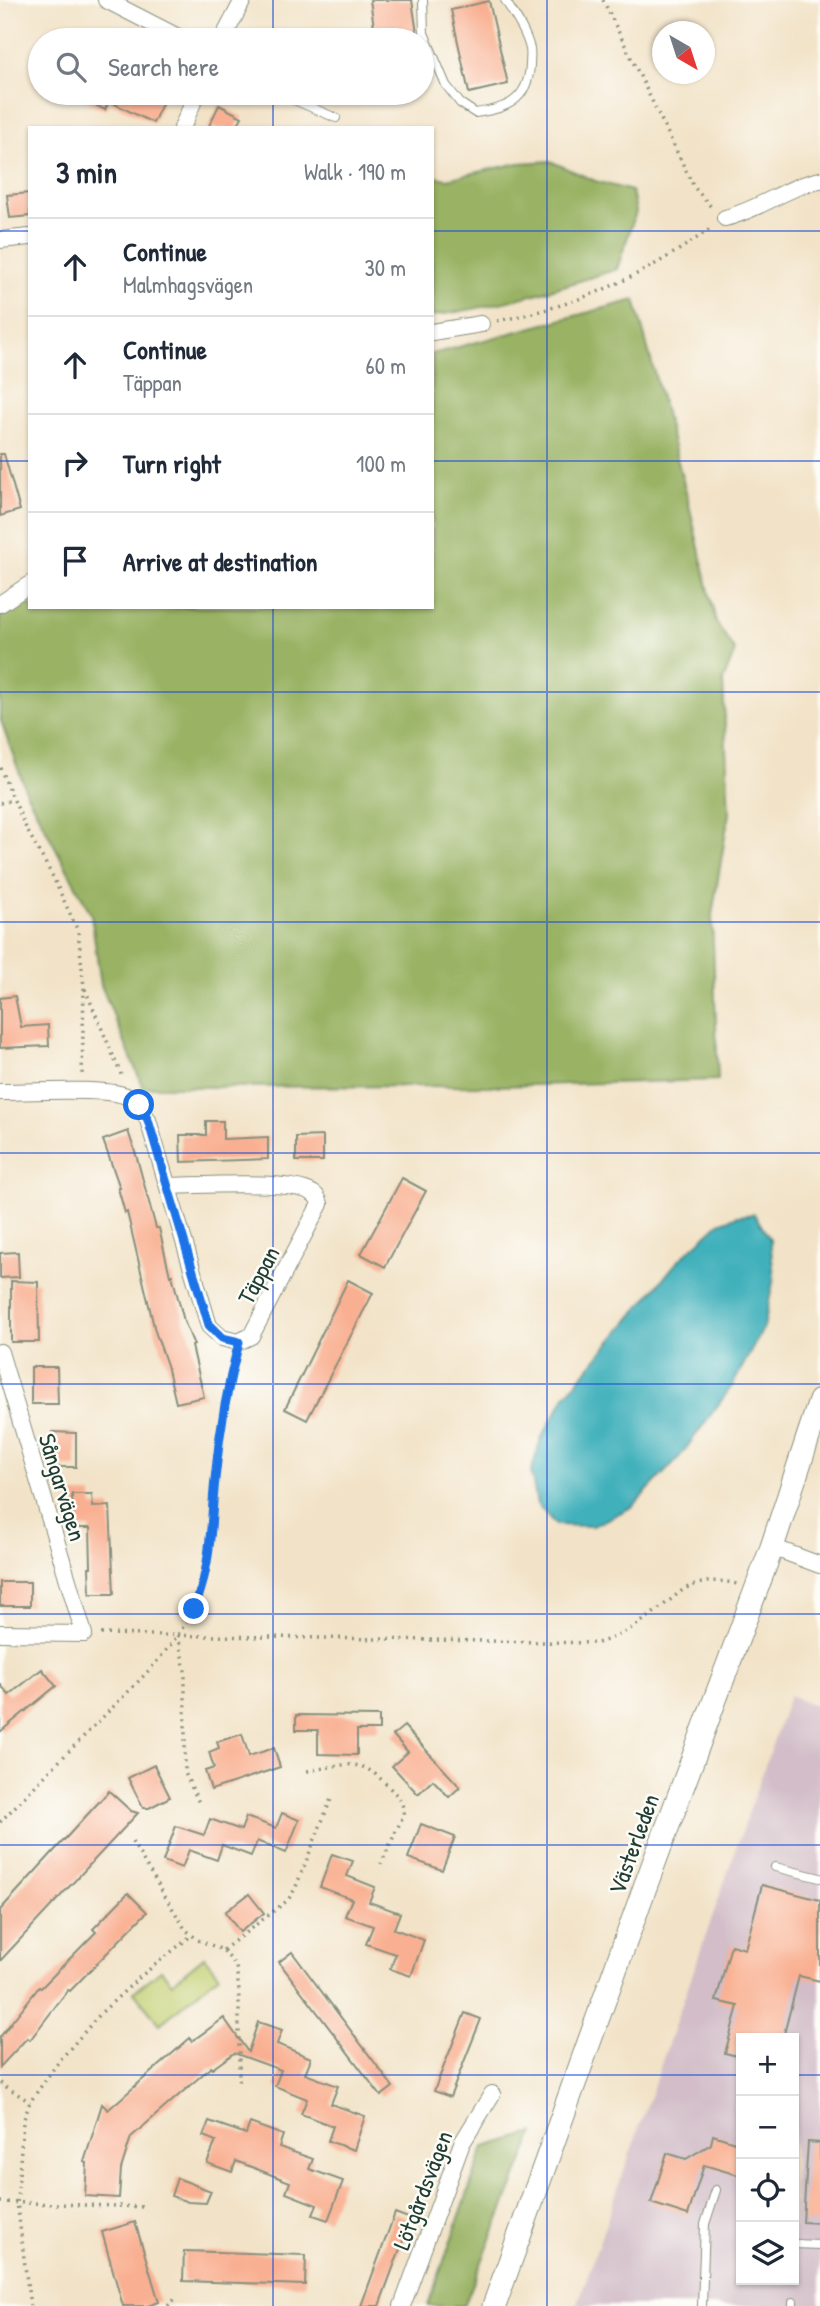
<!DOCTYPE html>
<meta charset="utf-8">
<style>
body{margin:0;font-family:"Patrick Hand",sans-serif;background:#f2f2f3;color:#1f2937}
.controls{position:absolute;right:21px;bottom:21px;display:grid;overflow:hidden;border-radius:0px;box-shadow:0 2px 5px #0004}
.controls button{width:63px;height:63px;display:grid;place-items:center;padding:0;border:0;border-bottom:2px solid #e0e1e3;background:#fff;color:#1f2937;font:35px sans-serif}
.compass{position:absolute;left:652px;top:21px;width:63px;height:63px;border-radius:50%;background:#fff;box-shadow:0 2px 5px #0004;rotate:141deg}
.stop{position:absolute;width:21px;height:21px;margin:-16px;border:5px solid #1a73e8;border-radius:50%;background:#fff}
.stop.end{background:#1a73e8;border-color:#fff;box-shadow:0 2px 7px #0008}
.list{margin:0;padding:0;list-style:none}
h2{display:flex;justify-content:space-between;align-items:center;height:91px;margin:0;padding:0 28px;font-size:30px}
h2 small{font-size:23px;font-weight:400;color:#747a83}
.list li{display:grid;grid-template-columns:46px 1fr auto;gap:21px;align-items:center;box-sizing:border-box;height:98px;padding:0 28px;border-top:2px solid #e0e1e3}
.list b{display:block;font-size:26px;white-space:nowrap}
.list p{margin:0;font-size:23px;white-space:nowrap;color:#747a83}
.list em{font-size:23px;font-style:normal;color:#747a83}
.icon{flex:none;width:38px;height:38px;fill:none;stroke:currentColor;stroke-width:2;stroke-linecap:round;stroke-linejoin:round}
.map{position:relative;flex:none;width:820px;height:2306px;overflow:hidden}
.search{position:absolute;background:#fff;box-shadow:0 2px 5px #0004;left:28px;top:28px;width:406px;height:77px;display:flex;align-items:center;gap:18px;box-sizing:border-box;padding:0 24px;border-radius:38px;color:#747a83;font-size:26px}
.panel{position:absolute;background:#fff;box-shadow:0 2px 5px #0004;left:28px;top:126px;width:406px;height:483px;border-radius:0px}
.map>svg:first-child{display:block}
</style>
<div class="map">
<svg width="820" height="2306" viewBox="0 0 820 2306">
<rect width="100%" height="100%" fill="#fdfcf7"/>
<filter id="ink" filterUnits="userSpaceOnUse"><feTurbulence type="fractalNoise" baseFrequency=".0143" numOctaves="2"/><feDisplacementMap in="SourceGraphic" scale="14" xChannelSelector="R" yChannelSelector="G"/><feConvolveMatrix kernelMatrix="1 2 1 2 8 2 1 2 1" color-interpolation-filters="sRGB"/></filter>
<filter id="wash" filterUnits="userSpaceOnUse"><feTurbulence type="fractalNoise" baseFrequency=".00686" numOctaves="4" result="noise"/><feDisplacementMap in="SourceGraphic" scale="28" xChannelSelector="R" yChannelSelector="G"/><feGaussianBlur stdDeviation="1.57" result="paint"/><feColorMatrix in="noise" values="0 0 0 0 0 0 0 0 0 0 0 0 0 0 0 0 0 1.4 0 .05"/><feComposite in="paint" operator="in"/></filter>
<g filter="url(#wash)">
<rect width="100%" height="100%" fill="#f2e3c8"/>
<!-- industrial -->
<path fill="#d2bdc8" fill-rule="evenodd" d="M789,1696L820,1708V2306H577ZM741,2038H794V2280H741Z"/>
<!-- green -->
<polygon fill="#c2cf71" stroke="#708652" stroke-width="2" points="204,1957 219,1975 160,2024 134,1992 161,1970 172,1983"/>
<!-- forest -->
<g fill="#99b263" stroke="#5c784c" stroke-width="2">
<path d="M550,161L595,181L632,191L636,212L617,269C556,289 496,307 432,316V176L447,179L519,163Z"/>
<polygon points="635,300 687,496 716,622 735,651 723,681 729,813 712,915 718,1080 496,1086 143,1087 101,985 91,914 27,794 0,718 0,617 30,597 30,607 432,607 432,354"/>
<polygon points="534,2133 464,2306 428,2306 484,2147"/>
</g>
<!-- water -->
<polygon fill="#40b0bb" stroke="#307678" stroke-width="2" points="754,1214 770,1239 774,1277 764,1327 732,1386 681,1455 632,1507 593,1526 556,1525 537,1504 531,1473 541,1439 566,1395 678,1261 719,1223 737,1216"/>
<g id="blocks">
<!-- building -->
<g fill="#f9b092">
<polygon points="370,0 412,0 418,40 376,40"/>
<polygon points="489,1 508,84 469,93 451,10"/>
<polygon points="71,93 161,93 157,101 162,104 153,123 109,101 105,110"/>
<polygon points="219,105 242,117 236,128 208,128"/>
<polygon points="30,193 30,216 10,218 7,195"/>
<polygon points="0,454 4,454 20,510 0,516"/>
<polygon points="15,996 21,1027 48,1025 49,1046 0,1048 0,998"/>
<polygon points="206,1121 223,1121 223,1139 268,1137 268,1159 181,1162 180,1135 206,1135"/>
<polygon points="128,1131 137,1158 156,1228 159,1228 170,1276 172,1275 184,1321 194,1345 192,1346 204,1397 176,1403 167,1365 155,1331 127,1212 125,1213 118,1188 120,1188 103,1140"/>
<polygon points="323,1136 323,1161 296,1161 296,1137"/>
<polygon points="402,1178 426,1191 385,1267 361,1254"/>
<polygon points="18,1252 19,1277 0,1278 0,1253"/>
<polygon points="348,1280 373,1293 307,1420 285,1409"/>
<polygon points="11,1281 38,1282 39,1342 11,1342"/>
<polygon points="31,1367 57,1367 58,1404 31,1404"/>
<polygon points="52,1432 76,1433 76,1467 52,1467"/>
<polygon points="72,1494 92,1494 93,1507 110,1506 114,1594 90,1594 89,1567 91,1567 90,1528 73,1528"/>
<rect x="0" y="1582" width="30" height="24"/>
<polygon points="42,1669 56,1686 0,1732 0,1684 9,1695"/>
<polygon points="296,1715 379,1716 379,1730 357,1730 357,1755 318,1754 318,1730 296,1730"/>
<polygon points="404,1726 460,1787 449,1797 433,1780 418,1794 392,1766 408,1752 393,1735"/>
<polygon points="242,1734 249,1756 274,1748 280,1767 211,1790 205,1771 214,1768 209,1752 219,1748 217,1742"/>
<polygon points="154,1765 170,1797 149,1808 143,1808 128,1778"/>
<polygon points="109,1791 131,1811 138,1813 0,1961 0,1910"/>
<polygon points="282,1813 299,1820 286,1853 257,1841 251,1856 222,1845 217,1860 189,1850 182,1868 163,1861 176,1826 204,1835 210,1819 241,1830 246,1817 276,1828"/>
<polygon points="421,1824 455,1837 442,1870 408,1858"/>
<polygon points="332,1854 353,1861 347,1876 375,1887 369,1902 400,1913 394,1929 424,1940 411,1976 390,1969 396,1954 366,1944 373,1926 345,1916 352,1899 320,1887"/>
<polygon points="762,1885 820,1900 820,1981 799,1976 783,2038 741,2038 741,2057 725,2053 738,2006 716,2001 731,1945 745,1949"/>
<polygon points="128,1893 147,1912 70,1991 68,1990 30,2040 27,2038 0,2067 0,2037 39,1987 41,1988 96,1932 93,1929"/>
<polygon points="249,1894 264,1913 240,1932 225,1912"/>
<polygon points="292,1952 393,2087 381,2096 279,1962"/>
<polygon points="465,2013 481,2019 450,2097 434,2091"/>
<polygon points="224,2018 248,2052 258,2022 282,2030 277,2044 311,2058 305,2074 338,2086 331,2104 365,2116 354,2150 328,2141 333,2126 301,2114 307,2099 275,2086 281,2070 234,2053 212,2069 211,2067 131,2137 121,2169 119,2198 85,2196 87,2163 84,2162 102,2104 108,2110 190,2038 192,2041"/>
<polygon points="209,2121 246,2134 250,2123 283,2135 279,2147 313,2159 309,2169 343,2181 328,2220 313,2215 317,2205 286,2193 290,2182 236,2161 232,2172 207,2163 216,2141 203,2136"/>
<polygon points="713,2135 741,2144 741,2176 704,2165 688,2215 651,2203 667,2153 686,2159 711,2144"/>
<polygon points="808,2142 820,2143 820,2223 803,2222"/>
<polygon points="177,2178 211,2191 206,2203 188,2202 171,2196"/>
<polygon points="395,2213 411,2219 379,2306 361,2306"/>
<polygon points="135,2222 159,2302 147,2306 123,2306 102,2232"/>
<polygon points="184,2251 306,2255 305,2285 183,2281"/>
</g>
</g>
</g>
<g filter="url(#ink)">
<use href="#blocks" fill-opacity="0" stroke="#88907e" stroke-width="2"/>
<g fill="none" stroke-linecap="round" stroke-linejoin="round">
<defs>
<g id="lane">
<path d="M423,0L424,33L446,85L460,103L475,113C506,109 528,101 530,65C530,60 531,54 530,49C526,31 514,15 505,0"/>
<polyline points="278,93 336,118"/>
<polyline points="775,1867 820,1878"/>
<polyline points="794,2244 820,2245"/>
<polyline points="702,2306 705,2224 716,2190"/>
<polyline points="793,2306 793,2302"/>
</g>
<g id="street">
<polyline points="106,0 184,40"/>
<polyline points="222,40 243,0"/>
<polyline points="182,128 197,93"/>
<path d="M725,218C759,210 786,187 820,180"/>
<polyline points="0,240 30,237"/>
<polyline points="432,332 481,324"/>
<polyline points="0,604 30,584"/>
<path d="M0,1092C26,1092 107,1087 126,1096C137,1102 142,1110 148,1120L209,1326L222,1338L238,1342L251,1336L320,1204C319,1201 318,1197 315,1195C299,1178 194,1186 168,1186"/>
<polyline points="0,1352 84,1634 0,1633"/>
<polyline points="772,1547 820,1565"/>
<polyline points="402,2306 462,2143 492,2094"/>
</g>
<polyline id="secondary" points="494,2306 645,1887 772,1547 820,1401"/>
</defs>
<!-- lane casing -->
<use href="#lane" stroke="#88907e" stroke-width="10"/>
<!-- street casing -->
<use href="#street" stroke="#88907e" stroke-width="18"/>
<!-- secondary casing -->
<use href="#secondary" stroke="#88907e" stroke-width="25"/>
<!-- path -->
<g stroke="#88907e" stroke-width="3.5" stroke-dasharray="2 5" stroke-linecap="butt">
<polyline points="603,0 694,187 712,208"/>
<path d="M497,321C583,304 642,277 713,227"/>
<polyline points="0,768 26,828 52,875 78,931 84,987 82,1076"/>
<polyline points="0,803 13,800"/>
<polyline points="85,989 123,1079"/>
<path d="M101,1634L597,1643C630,1635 657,1610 684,1589C702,1581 718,1579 737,1584"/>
<polyline points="178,1635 185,1671 185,1773 200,1805"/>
<path d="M307,1771C347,1765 359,1755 389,1787C398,1796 405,1803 403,1816L381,1864"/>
<path d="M0,1822C32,1789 64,1756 97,1723C140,1679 191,1636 206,1575C214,1542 213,1507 215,1474C219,1435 225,1396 234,1358"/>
<polyline points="132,1842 185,1929 198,1940 223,1950 236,1966 239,1991 239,2085"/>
<polyline points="223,1950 288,1900 295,1889 331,1799"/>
<polyline points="0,2083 30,2102"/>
<polyline points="0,2202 145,2207"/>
<polyline points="30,2306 17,2202 23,2122 30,2102 59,2061 102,2012 141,1976 191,1936"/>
<polyline points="168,2306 176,2298"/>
</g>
<!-- lane -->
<use href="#lane" stroke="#fff" stroke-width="8"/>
<!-- street -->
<use href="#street" stroke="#fff" stroke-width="16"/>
<!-- secondary -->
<use href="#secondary" stroke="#fff" stroke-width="23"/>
</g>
</g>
<g fill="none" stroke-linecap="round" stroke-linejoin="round" filter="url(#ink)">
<!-- route -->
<path stroke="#1a73e8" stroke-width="9" d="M139,1105L148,1120L209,1325L222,1338L239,1342C228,1384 220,1427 216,1470C210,1519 213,1563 194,1609"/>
</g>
<!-- grid -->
<path fill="none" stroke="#1d4ed8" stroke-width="2" stroke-opacity="0.55" d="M273,0V40M547,0V2306M273,93V128M0,231H30M432,231H820M0,461H30M432,461H820M273,607V2306M0,692H820M0,922H820M0,1153H820M0,1384H820M0,1614H820M0,1845H820M0,2075H741M794,2075H820"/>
<g text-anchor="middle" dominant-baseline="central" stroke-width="5" stroke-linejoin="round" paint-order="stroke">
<!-- street labels -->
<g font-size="24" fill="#1f3d34" stroke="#fdfcf7">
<text transform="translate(258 1275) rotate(-62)">Täppan</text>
<text transform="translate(63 1487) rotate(73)">Sångarvägen</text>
<text transform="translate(633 1844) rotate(-70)">Västerleden</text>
<text transform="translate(422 2190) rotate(-69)">Lötgårdsvägen</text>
</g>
</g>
</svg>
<div class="controls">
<button>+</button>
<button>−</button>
<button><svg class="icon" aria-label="locate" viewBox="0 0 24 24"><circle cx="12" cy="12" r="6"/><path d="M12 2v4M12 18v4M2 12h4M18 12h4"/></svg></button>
<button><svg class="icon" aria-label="layers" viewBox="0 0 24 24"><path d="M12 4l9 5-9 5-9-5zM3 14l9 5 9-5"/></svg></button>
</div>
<svg class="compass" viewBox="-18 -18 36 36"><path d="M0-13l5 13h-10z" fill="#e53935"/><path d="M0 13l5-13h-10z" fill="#747a83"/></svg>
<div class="stop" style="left:139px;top:1105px"></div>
<div class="stop end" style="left:194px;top:1609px"></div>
<div class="search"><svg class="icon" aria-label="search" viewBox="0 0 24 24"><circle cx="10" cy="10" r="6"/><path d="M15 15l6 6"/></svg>Search here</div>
<section class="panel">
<h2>3 min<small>Walk · 190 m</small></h2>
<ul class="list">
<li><svg class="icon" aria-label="ahead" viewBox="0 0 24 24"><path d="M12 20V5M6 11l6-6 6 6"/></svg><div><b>Continue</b><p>Malmhagsvägen</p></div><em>30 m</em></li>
<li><svg class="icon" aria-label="ahead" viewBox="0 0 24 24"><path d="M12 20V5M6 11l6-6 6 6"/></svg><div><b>Continue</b><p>Täppan</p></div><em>60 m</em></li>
<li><svg class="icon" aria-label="right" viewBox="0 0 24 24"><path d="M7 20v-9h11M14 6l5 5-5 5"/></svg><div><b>Turn right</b></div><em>100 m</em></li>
<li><svg class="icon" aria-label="arrive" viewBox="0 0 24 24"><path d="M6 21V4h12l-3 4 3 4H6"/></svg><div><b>Arrive at destination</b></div></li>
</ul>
</section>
</div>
